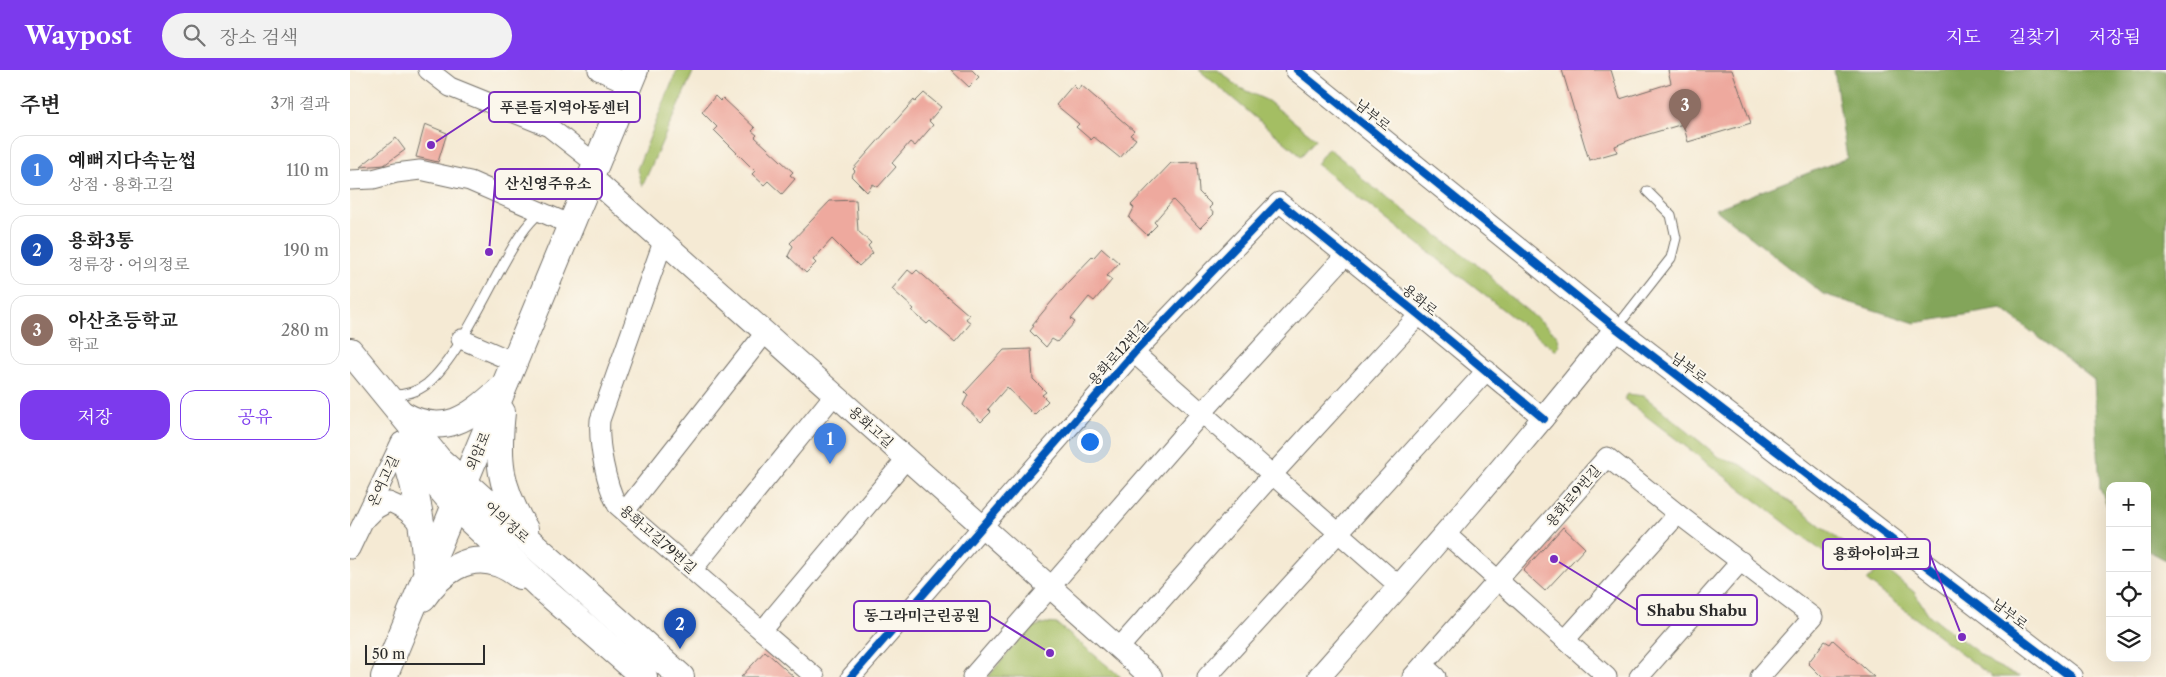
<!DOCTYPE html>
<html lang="ko">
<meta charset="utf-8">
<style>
body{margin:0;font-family:"Libre Caslon Text","Noto Serif KR",serif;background:#f2f2f2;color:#222}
.controls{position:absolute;right:15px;bottom:15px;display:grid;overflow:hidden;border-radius:10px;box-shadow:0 5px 20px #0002}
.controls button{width:45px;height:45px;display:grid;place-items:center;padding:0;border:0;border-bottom:1px solid #e0e0e0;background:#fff;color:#222;font:25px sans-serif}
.scale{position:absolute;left:15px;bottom:12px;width:120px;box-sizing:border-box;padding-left:5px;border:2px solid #2b2b2b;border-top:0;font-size:14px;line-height:18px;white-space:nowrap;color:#2b2b2b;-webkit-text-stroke:4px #fbf7ec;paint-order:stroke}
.you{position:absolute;left:739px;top:371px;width:18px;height:18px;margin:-12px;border:4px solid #fff;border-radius:50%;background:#1a73e8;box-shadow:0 0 0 8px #1a73e833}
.badge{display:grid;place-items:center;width:32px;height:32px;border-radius:50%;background:#7c3aed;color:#fff;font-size:16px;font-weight:700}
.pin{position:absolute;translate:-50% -41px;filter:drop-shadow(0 1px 2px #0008)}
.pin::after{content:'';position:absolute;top:26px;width:18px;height:15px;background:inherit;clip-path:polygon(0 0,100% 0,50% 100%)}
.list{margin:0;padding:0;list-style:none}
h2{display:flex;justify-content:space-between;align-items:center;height:65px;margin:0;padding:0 20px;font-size:21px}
h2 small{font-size:16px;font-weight:400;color:#767676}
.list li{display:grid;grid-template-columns:32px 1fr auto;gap:15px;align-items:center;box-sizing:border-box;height:70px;margin:0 10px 10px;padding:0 10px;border:1px solid #e0e0e0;border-radius:15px}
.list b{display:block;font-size:19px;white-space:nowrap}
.list p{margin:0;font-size:16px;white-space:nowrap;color:#767676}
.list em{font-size:16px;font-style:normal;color:#767676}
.actions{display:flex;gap:10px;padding:15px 20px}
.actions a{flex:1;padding:11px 0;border:1px solid #7c3aed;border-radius:15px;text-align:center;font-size:18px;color:#7c3aed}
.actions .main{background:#7c3aed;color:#fff}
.icon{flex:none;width:28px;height:28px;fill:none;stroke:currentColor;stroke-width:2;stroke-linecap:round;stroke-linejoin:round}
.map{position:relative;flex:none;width:1816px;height:607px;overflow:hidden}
header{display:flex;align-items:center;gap:30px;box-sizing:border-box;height:70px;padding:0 25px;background:#7c3aed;color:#fff}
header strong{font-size:24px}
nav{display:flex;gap:28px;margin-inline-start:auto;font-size:18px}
.search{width:350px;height:45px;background:#f2f2f2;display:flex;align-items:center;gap:12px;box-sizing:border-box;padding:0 18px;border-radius:28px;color:#767676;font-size:19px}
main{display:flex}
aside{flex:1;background:#fff}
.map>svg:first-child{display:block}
</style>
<header>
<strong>Waypost</strong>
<div class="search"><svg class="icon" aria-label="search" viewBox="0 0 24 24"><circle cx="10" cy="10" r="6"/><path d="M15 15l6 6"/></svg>장소 검색</div>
<nav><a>지도</a><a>길찾기</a><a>저장됨</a></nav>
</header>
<main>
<aside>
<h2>주변<small>3개 결과</small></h2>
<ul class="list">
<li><span class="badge" style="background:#3f7fe0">1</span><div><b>예뻐지다속눈썹</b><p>상점 · 용화고길</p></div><em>110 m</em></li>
<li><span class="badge" style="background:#1a4fb4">2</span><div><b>용화3통</b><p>정류장 · 어의정로</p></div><em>190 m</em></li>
<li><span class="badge" style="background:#8d6e63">3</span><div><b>아산초등학교</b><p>학교</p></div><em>280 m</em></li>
</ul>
<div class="actions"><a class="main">저장</a><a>공유</a></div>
</aside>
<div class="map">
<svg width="1816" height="607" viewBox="0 0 1816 607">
<rect width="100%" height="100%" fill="#fbf7ec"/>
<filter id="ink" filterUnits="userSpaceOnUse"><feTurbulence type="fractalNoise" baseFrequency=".02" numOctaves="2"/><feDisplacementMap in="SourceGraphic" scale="10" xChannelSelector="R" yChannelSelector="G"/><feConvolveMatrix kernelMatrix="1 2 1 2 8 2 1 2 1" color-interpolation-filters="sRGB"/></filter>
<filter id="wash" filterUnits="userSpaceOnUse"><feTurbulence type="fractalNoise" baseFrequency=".0096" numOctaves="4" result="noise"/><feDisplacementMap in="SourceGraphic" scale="20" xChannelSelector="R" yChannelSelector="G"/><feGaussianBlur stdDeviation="1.12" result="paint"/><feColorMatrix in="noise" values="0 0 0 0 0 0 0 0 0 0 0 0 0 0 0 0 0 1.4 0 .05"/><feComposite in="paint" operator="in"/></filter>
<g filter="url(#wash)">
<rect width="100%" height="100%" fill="#f5ead4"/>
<!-- green -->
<g fill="#a4be64" stroke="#687448">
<polygon points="327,0 344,0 292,117 287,99"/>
<polygon points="849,0 868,0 890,18 918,31 966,69 951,86"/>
<polygon points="978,78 1003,98 1012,109 1137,202 1152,220 1207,265 1210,275 1206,281 966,94"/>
<polygon points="1278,324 1294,326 1369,387 1392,395 1511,487 1499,502 1274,329"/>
<polygon points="1534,498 1564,522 1579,545 1643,594 1670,607 1642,607 1517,511 1528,499"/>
<polygon points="696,553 707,554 771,607 638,607 679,558"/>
</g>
<!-- forest -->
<polygon fill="#83a55a" stroke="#576842" points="1484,0 1816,0 1816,490 1797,480 1797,416 1760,416 1760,442 1750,419 1744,310 1652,239 1565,253 1473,224 1365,139 1497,88"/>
<g id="blocks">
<!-- building -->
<g fill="#eea99e">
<polygon points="601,0 622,0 629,7 619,17"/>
<polygon points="1212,0 1261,0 1270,29 1321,13 1318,0 1382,0 1401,53 1338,72 1333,54 1282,69 1265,76 1267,82 1239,90"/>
<polygon points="723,15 728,20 731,15 784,61 780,65 786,69 770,88 744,67 741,70 726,57 729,54 706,35"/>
<polygon points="574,23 591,37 579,51 583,55 565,76 560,72 542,93 546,97 528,117 523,114 517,122 501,106 505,101 503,99 564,30 565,32"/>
<polygon points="365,26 370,31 373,28 405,58 402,61 407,65 405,67 443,102 440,105 445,109 432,124 418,111 414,115 402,104 405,101 364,60 367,57 352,42"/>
<polygon points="75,54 97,63 88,92 66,87"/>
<polygon points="46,68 55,80 34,95 10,97"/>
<polygon points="847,92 849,122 862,135 859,138 864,144 850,158 823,130 804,152 807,155 797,165 779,148 784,138 781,135 821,93"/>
<polygon points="506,130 508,161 521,173 518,176 523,183 509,196 482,169 463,190 466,193 456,203 438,186 443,176 440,173 480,131"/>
<polygon points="752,178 769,193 757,206 762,210 744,231 739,227 721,249 725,252 707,272 702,269 696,277 680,261 684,256 682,255 718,212 743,186 744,187"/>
<polygon points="558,200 563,204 567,200 619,245 616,249 621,253 605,272 580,251 577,254 562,241 564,239 542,219"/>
<polygon points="681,279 683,309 696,322 692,325 698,331 684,345 657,317 638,339 641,342 631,352 613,335 618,325 615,322 654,280"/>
<polygon points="1213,457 1235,478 1195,521 1173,501"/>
<polygon points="1483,570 1524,607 1472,607 1458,593 1475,571 1480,574"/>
<polygon points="415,581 444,607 391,607"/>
</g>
</g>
</g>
<g filter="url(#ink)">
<use href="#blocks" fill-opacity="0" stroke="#726e66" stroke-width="1"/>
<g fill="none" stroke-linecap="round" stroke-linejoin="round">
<defs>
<g id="service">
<polyline points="1266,258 1321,188 1326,168 1321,145 1297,121"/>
<path d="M42,325C55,325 67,322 77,314C107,288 135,226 155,191C165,173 175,155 191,142"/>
</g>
<g id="minor">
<polyline points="78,0 100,17 199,57 246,94"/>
<polyline points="248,0 279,14"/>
<polyline points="0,110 23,109 46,103 70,100 120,111 221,155"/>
<path d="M313,172L250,350C248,374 256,414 267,435L465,607"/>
<polyline points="111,269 164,292"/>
<polyline points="784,283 1049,516"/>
<polyline points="275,441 415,263"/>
<path d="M18,447L26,439L39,432C54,438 63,445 72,459"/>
<polyline points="1096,464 1257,607"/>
<polyline points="0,479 51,372"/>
<polyline points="343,499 484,325"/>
<polyline points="412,561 556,389"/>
<polyline points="1215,570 1328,444"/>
<polyline points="768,579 922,405 1069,245"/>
<polyline points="1073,595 1086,607"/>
<polyline points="501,607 784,283 929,132 1069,245 1194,349"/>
<polyline points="622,607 852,343 995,186"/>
<polyline points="857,607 1137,300"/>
<polyline points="1062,607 1257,387 1328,444 1463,547 1410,607"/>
<polyline points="1289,607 1391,491"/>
</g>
<g id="tertiary">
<polyline points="947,0 1266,258 1721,607"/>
<polyline points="241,107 801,607"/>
<path d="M969,607C1070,493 1171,378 1266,258"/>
</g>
<g id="secondary">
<polyline points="0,281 89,390 331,607"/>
<path d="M152,342C147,390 149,417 175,459"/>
<path d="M52,344C94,368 119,348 151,319"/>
<path d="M54,382C67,423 73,455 76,498"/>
<polyline points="60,383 105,436 193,519 294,607"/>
<path d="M73,528C90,503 117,482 149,494C157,497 164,502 170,506"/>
<polyline points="34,607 285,0"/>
</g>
</defs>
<!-- service casing -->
<use href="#service" stroke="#726e66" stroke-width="11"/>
<!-- minor casing -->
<use href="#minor" stroke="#726e66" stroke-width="21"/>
<!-- tertiary casing -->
<use href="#tertiary" stroke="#726e66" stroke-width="24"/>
<!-- secondary casing -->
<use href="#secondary" stroke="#726e66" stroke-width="28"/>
<!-- service -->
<use href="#service" stroke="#fff" stroke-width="9"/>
<!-- minor -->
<use href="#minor" stroke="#fff" stroke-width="19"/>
<!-- tertiary -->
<use href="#tertiary" stroke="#fff" stroke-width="22"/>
<!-- secondary -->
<use href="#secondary" stroke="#fff" stroke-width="26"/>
<defs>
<g id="cycleway">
<polyline points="947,0 1266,258 1721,607"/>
<polyline points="501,607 784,283 929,132 1069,245 1194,349"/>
</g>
</defs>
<!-- cycleway casing -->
<use href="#cycleway" stroke="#fbf7ec" stroke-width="11"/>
<!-- cycleway -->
<use href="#cycleway" stroke="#0057b8" stroke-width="8"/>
</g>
</g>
<g text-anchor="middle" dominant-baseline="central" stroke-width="4" stroke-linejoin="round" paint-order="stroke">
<!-- street labels -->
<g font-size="14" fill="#2b2b2b" stroke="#fbf7ec">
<text transform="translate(1023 45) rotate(39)">남부로</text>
<text transform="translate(1070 230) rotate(39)">용화로</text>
<text transform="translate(768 283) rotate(-48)">용화로12번길</text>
<text transform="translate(1339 298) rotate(37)">남부로</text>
<text transform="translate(521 357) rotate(42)">용화고길</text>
<text transform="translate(128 381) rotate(-67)">외암로</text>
<text transform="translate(33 411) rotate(-65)">온여고길</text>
<text transform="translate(1223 426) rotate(-49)">용화로9번길</text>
<text transform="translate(157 452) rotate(42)">어의정로</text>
<text transform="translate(308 469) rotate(41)">용화고길79번길</text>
<text transform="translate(1660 544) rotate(38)">남부로</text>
</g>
</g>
<!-- callouts -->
<path fill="none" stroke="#7b2cbf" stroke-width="2" d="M81 75L139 37M139 182L145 114M1612 567L1580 484M1204 489L1287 540M700 583L640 546"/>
<g fill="#7b2cbf" stroke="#fbf7ec" stroke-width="2">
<circle cx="81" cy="75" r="5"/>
<circle cx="139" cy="182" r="5"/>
<circle cx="1612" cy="567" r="5"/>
<circle cx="1204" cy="489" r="5"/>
<circle cx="700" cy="583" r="5"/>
</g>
<g fill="#fbf7ec" stroke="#7b2cbf" stroke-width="2">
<rect x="139" y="22" width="151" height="30" rx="5"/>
<rect x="145" y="99" width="107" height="30" rx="5"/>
<rect x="1473" y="469" width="107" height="30" rx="5"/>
<rect x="1287" y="525" width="120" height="30" rx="5"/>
<rect x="504" y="531" width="136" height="30" rx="5"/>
</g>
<g font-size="15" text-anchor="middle" font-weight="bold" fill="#2b2b2b">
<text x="215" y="43">푸른들지역아동센터</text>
<text x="198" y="119">산신영주유소</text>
<text x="1526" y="489">용화아이파크</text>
<text x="1347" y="546">Shabu Shabu</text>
<text x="572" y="551">동그라미근린공원</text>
</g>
</svg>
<div class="controls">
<button>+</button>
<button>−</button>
<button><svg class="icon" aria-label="locate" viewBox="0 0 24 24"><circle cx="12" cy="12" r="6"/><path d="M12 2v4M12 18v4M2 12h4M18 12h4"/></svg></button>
<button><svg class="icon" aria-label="layers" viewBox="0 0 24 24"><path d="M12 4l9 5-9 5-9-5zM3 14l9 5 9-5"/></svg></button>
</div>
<div class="scale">50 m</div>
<div class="you"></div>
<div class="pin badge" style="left:480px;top:394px;background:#3f7fe0">1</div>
<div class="pin badge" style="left:330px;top:579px;background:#1a4fb4">2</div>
<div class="pin badge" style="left:1335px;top:60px;background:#8d6e63">3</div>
</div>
</main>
